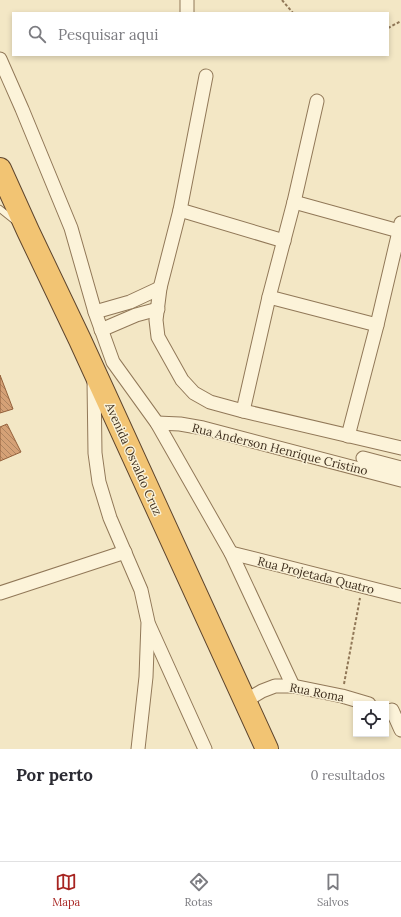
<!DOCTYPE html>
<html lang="pt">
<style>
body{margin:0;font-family:Lora,serif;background:#f7f7f7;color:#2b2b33}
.controls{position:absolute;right:12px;bottom:12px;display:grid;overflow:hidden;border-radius:0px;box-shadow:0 2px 6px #0003}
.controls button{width:36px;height:36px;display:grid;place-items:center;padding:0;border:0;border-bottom:1px solid #e1e1e2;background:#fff;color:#2b2b33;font:20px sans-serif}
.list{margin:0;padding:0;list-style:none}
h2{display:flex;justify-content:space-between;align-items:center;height:52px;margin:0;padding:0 16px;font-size:17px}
h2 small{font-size:13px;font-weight:400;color:#7c7c81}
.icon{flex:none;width:22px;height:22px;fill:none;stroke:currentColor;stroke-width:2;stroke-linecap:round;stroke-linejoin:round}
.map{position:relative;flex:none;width:401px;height:749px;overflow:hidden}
.search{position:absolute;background:#fff;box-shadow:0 2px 6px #0003;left:12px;right:12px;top:12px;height:44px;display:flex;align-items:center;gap:10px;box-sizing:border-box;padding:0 14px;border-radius:0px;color:#7c7c81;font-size:15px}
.sheet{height:112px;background:#fff}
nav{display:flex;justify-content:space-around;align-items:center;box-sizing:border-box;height:56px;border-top:1px solid #e1e1e2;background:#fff;font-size:11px;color:#7c7c81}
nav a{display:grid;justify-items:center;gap:2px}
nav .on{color:#a72421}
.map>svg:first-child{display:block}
</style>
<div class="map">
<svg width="401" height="749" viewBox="0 0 401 749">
<defs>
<pattern id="building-back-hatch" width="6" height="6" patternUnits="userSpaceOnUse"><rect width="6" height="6" fill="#d5a176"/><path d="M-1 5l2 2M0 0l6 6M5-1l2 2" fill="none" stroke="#ae8460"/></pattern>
</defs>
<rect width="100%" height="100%" fill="#f3e7c5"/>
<!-- building -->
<g fill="url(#building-back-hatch)" stroke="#93603b">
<polygon points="0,375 13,409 0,413"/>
<polygon points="7,424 21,452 0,461 0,427"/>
</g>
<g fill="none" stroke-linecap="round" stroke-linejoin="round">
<defs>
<polyline id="service" points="0,209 15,221"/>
<g id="minor">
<polyline points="187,0 187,13"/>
<polyline points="0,59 22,109 71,228 95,312 113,362 157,423 231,553 293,686"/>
<polyline points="206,76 180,210 160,288 156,320 158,337 182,380 194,393 210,402 243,411 401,448"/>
<polyline points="294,202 399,231"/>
<polyline points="180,210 284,241"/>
<polyline points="269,297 377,325"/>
<polyline points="95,312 130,302 160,288"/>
<polyline points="101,330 136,315 158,309"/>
<polyline points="94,381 95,453 99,482 110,518 141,590 148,622 146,677 138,749"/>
<polyline points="243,411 269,297 294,202 317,101"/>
<polyline points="157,423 180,424 203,428 401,480"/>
<polyline points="348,436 377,325 401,223"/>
<polyline points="363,458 401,468"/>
<polyline points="231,553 401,596"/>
<polyline points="0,593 125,552"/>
<polyline points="149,625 205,749"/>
<polyline points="245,701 262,691 275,686 293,686 342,696 369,704"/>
<polyline points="392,710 401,730"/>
</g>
<polyline id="trunk" points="0,169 28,231 80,340 267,749"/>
</defs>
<!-- service casing -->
<use href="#service" stroke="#917858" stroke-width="8"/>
<!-- minor casing -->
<use href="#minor" stroke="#917858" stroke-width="15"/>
<!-- trunk casing -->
<use href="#trunk" stroke="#5e452d" stroke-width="24"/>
<!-- path -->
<g stroke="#917858" stroke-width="2" stroke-dasharray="3 2" stroke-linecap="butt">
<polyline points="282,0 293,13"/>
<polyline points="388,28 401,21"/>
<polyline points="344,684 360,598"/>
</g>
<!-- service -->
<use href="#service" stroke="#fcf3d9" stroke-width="6"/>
<!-- minor -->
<use href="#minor" stroke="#fcf3d9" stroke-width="13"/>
<!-- trunk -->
<use href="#trunk" stroke="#f2c473" stroke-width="22"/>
</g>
<g text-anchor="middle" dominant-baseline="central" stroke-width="3" stroke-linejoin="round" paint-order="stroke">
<!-- street labels -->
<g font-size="12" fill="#3f2f1e" stroke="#f9f0d5">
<text transform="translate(280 449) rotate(14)">Rua Anderson Henrique Cristino</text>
<text transform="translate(134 459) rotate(66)">Avenida Osvaldo Cruz</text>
<text transform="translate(316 575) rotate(14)">Rua Projetada Quatro</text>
<text transform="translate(317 692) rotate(11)">Rua Roma</text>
</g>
</g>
</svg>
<div class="controls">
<button><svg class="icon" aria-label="locate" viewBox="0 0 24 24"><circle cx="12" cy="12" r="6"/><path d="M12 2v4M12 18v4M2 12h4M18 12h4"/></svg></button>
</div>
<div class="search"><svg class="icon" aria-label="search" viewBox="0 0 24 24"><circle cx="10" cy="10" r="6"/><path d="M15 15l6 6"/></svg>Pesquisar aqui</div>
</div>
<section class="sheet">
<h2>Por perto<small>0 resultados</small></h2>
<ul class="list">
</ul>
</section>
<nav>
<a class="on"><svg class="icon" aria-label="map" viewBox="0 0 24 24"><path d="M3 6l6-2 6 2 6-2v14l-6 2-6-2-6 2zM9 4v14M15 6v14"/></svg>Mapa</a>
<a><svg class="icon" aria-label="directions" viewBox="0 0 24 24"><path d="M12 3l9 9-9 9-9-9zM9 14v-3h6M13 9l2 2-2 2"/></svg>Rotas</a>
<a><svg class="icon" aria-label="saved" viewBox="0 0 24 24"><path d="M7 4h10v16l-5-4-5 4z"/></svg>Salvos</a>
</nav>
